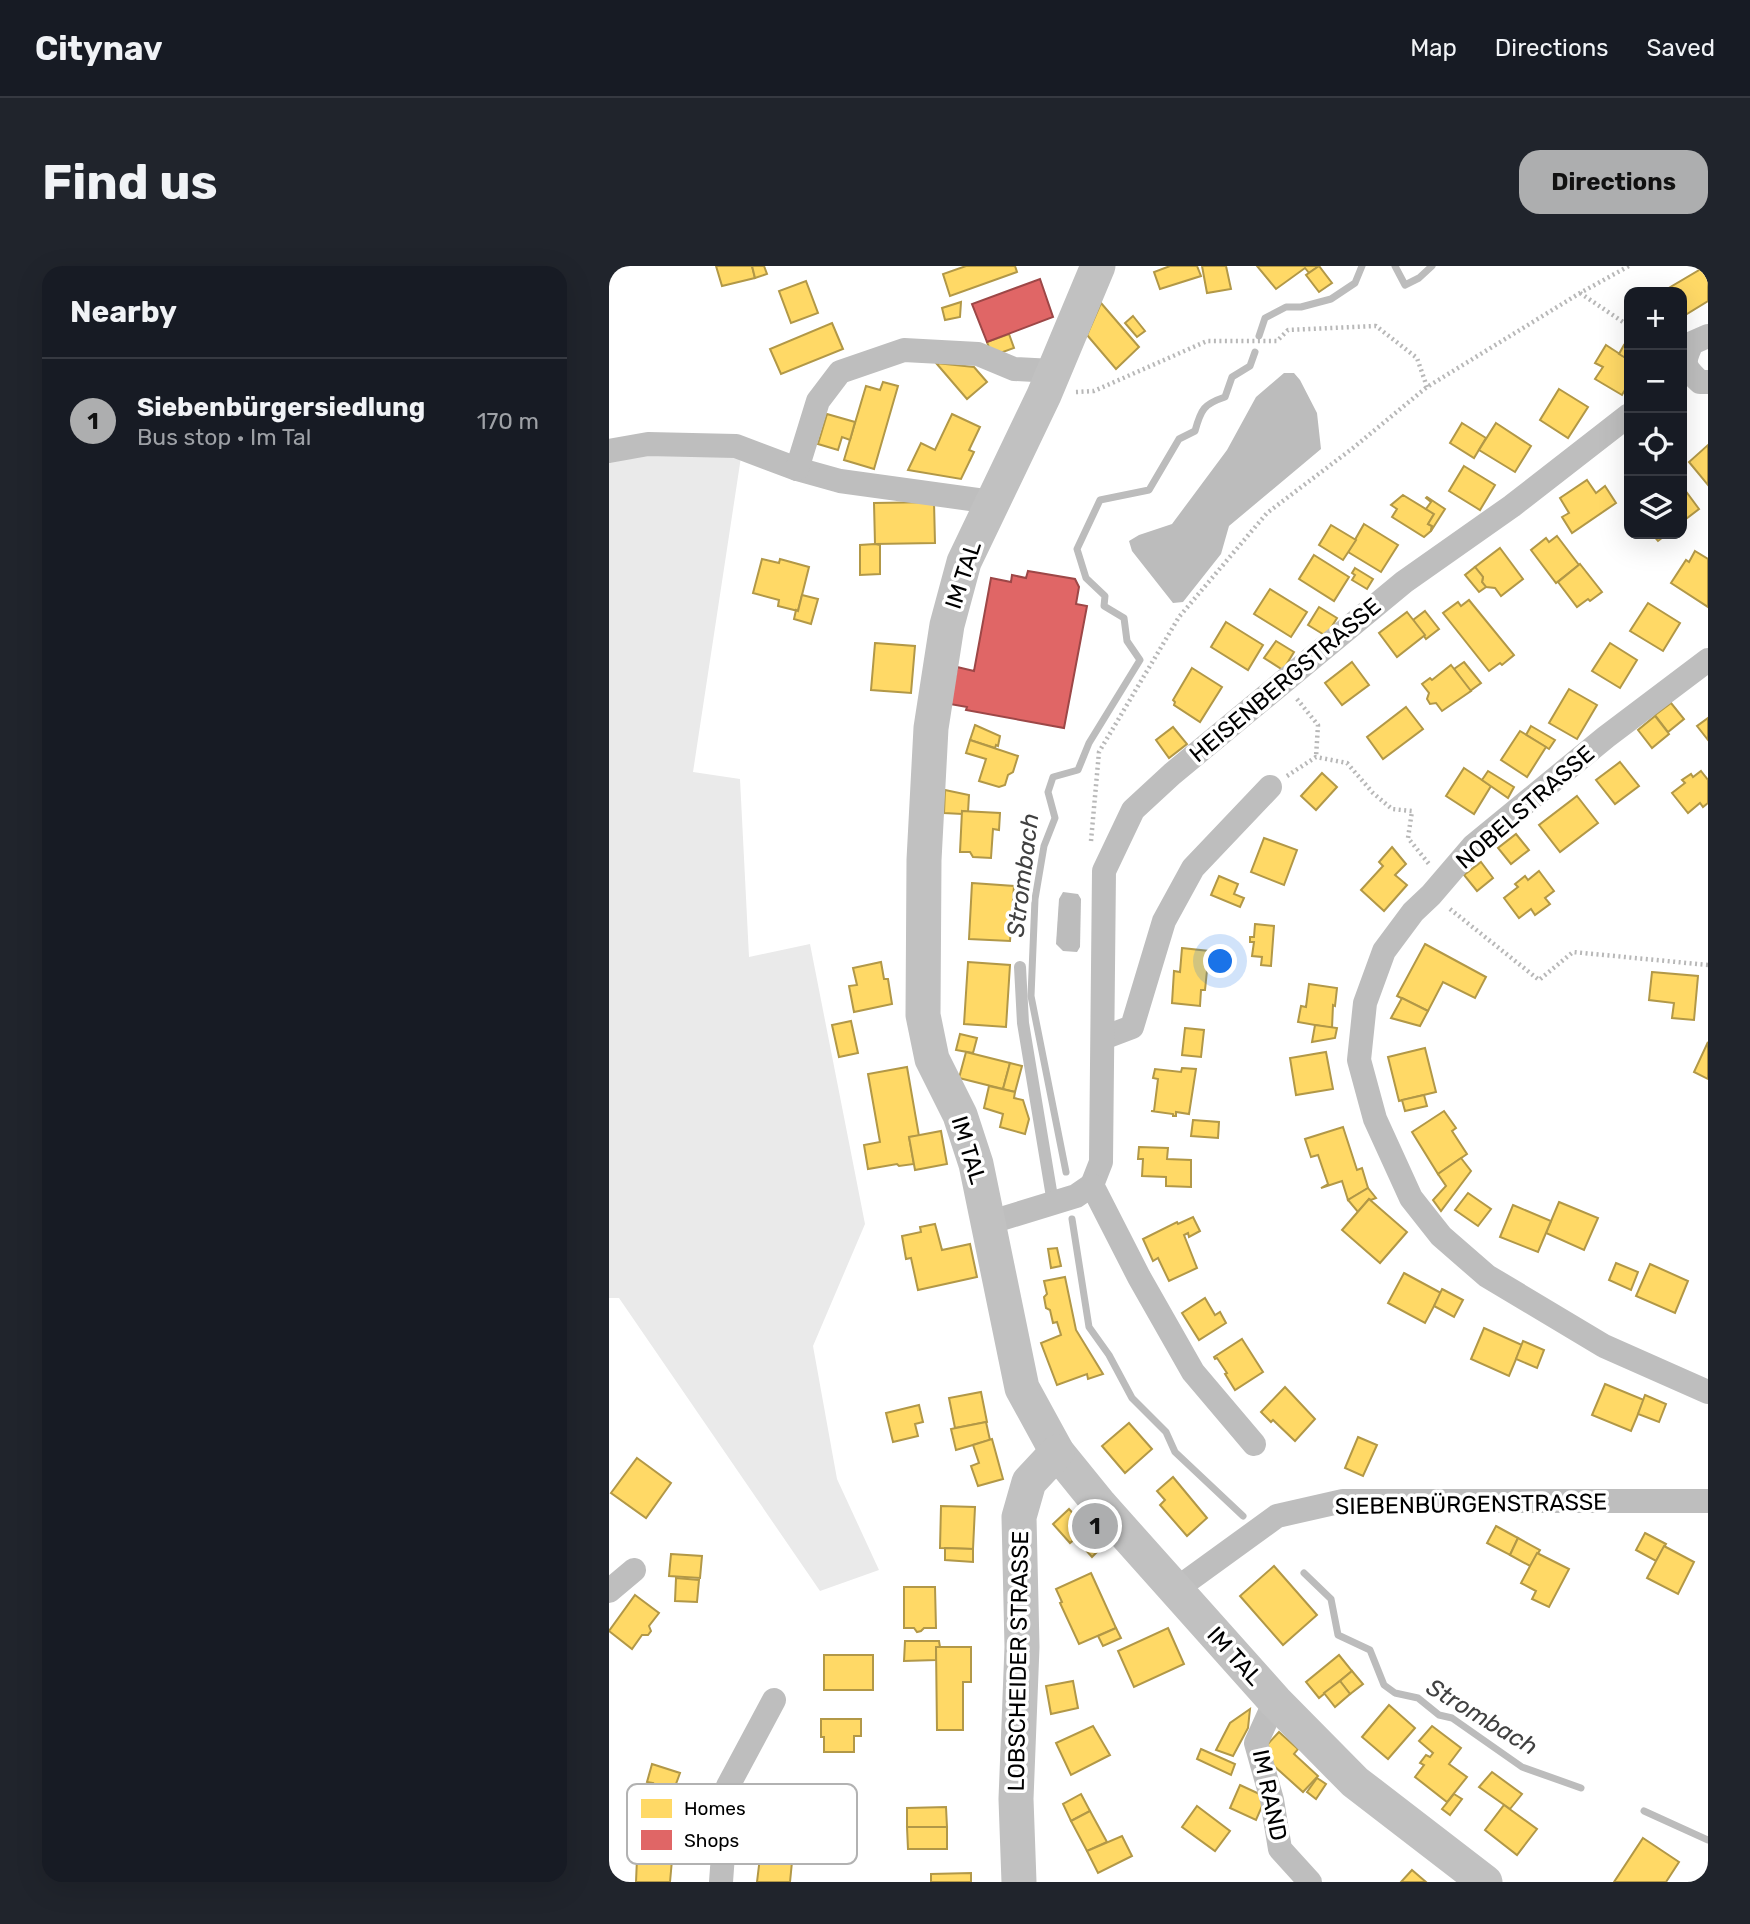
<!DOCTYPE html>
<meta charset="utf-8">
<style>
body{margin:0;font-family:Rubik,sans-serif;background:#20242c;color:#f1f3f6}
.controls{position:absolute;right:21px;top:21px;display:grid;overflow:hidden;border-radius:14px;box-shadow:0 7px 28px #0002}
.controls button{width:63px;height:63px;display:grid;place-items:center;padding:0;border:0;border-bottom:2px solid #363941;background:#171b24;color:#f1f3f6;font:35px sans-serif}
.you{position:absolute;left:612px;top:696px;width:24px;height:24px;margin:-18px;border:5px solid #fff;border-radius:50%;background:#1a73e8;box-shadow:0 0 0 10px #1a73e833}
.badge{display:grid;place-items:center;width:46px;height:46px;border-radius:50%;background:#adaeaf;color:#111;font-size:23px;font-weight:700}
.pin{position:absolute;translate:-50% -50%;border:4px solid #fff;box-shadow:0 2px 7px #0006}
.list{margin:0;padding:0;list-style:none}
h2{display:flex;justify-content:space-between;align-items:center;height:91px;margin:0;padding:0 28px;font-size:30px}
h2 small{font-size:23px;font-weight:400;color:#9ea1a6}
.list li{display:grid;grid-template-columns:46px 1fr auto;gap:21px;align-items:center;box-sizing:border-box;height:126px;padding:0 28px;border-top:2px solid #363941}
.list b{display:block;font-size:26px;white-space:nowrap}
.list p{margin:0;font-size:23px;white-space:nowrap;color:#9ea1a6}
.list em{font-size:23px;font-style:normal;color:#9ea1a6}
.icon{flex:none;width:38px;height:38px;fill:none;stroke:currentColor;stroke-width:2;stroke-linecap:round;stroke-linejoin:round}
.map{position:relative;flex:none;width:1099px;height:1616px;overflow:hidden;border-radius:21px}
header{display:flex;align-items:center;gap:42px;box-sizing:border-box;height:98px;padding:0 35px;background:#171b24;border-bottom:2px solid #363941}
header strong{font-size:33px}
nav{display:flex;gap:38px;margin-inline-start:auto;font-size:24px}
.intro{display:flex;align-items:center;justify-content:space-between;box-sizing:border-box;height:168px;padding:0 42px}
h1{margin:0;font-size:49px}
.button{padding:18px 32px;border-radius:21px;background:#adaeaf;color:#111;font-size:24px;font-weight:700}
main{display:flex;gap:42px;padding:0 42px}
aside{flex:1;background:#171b24;border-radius:21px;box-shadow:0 7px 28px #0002}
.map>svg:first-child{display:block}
</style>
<header>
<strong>Citynav</strong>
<nav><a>Map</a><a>Directions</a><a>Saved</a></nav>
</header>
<div class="intro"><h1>Find us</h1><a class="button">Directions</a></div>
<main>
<aside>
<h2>Nearby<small></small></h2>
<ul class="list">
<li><span class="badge">1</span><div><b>Siebenbürgersiedlung</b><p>Bus stop · Im Tal</p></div><em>170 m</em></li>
</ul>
</aside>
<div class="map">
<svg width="1099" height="1616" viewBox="0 0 1099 1616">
<rect width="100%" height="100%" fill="#fff"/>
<!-- green -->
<polygon fill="#eaeaea" points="38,188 132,191 84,506 131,513 140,691 201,678 256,958 204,1080 228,1213 270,1304 211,1325 10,1032 0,1032 0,196"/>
<!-- water -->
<g fill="#bcbcbc">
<polygon points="675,107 685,107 691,114 708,147 712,183 620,260 612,288 574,336 564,337 523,285 520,275 530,269 563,258 618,184 647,131"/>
<polygon points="454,626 469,628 472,633 471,681 468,686 454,685 447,678 450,633"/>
</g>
<!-- homes -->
<g fill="#ffd966" stroke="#b29847" stroke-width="2">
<polygon points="107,0 143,0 146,12 113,20"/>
<polygon points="143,0 155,0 158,8 146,12"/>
<polygon points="357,0 406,0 408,6 341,30 334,8"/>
<polygon points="561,0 588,0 592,10 551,23 545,6"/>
<polygon points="593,0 617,0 622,23 598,27"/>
<polygon points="648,0 710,0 700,7 696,2 667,23"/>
<polygon points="710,0 723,17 710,26 697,9"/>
<polygon points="1097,0 1099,0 1099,35 1073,51 1073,26 1053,26"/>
<polygon points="197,15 209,47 182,57 170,25"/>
<polygon points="352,36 351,51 336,54 333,42"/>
<polygon points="492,37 530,81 507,103 478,69"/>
<polygon points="524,50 536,65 528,71 516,57"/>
<polygon points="223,57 234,83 172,108 161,83"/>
<polygon points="400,68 405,82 383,90 378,76"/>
<polygon points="997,79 1020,94 1020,117 1013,129 986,113 994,101 986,97"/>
<polygon points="1015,79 1020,82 1020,94 1010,88"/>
<polygon points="327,97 365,101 378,116 358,133"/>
<polygon points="274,116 289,120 265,203 235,194 257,120 271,124"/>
<polygon points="950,123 979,141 959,172 931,154"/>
<polygon points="218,148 246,156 241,174 233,171 229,184 209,178"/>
<polygon points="343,148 371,161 360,184 365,186 352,213 299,204 312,177 326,184"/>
<polygon points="853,157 877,172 865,192 841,177"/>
<polygon points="887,157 922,180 906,206 870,184"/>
<polygon points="1099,179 1099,219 1080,196"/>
<polygon points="855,200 886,219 871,244 840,225"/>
<polygon points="978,214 987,227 996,220 1007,237 963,267 953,251 960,247 951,232"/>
<polygon points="1073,220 1090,243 1073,256"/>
<polygon points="794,229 825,248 819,258 823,260 822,265 815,271 783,251 788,243 782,239"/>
<polygon points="818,231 836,243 822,265 823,260 819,258 825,248 817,243 822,236 817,232"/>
<polygon points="325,236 326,277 266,278 265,237"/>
<polygon points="755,258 789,279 772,306 739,286"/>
<polygon points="722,259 747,274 734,294 710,279"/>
<polygon points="1043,268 1058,268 1049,275"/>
<polygon points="948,270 970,299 947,317 922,284 937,272 940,276"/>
<polygon points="266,278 271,279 271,308 251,309 251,279"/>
<polygon points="891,282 914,313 892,330 886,322 877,321 873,316 874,311 866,301"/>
<polygon points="1086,285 1099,293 1099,341 1062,317 1077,294 1080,296"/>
<polygon points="705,289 740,311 725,335 690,313"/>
<polygon points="153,293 170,297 171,293 200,301 189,345 169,340 170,334 144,327"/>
<polygon points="971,298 993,326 981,335 979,333 968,341 949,316"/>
<polygon points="866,301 874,311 873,316 877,321 870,326 856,309"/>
<polygon points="746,302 764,313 758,323 743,314 746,309 743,307"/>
<polygon points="661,323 698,346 682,371 645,348"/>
<polygon points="193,329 209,333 202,358 185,353 187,344 189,345"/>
<polygon points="860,334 905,389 893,399 891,397 880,405 834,347 849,336 852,340"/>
<polygon points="1039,337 1071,357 1054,385 1021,365"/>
<polygon points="710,341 728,352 717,370 699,359"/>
<polygon points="816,345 830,363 817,373 804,354"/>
<polygon points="798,346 816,369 788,391 770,367"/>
<polygon points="617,356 654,379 639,404 602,381"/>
<polygon points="667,375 685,386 674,404 655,392"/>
<polygon points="266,377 306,380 302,427 262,424"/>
<polygon points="1001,377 1028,394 1011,422 983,405"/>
<polygon points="743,396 760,419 733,439 716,417"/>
<polygon points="855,396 872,417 861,425 845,403"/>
<polygon points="842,399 862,425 833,445 827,437 821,438 818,433 820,427 813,418 821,412 823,414"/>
<polygon points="583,402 613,421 591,456 565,439 566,436 564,434"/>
<polygon points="960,423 988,439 968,473 940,457"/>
<polygon points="1062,437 1075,453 1059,466 1046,449"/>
<polygon points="797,441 814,463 774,493 758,471"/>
<polygon points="1046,450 1060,468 1043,482 1029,464"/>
<polygon points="1099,452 1099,474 1088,460"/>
<polygon points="366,459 391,470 389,480 387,479 386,482 361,474"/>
<polygon points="922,460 946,474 940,483 917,469"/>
<polygon points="564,461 578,478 560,492 547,474"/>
<polygon points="911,465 937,481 918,511 892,494"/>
<polygon points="361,474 409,490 404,506 399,509 396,519 390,521 370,515 377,493 357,487"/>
<polygon points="1011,496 1030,520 1006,538 987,514"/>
<polygon points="855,502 882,520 865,548 837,530"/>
<polygon points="879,505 905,521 899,532 873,514"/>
<polygon points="1092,505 1099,514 1099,537 1094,541 1091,537 1079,547 1063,527 1076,517 1073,514 1082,508 1084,511"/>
<polygon points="713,507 728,521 707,544 692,530"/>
<polygon points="336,524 360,529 359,546 353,545 353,548 335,547"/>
<polygon points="968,530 989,557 951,586 930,559"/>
<polygon points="353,545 391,547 390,564 384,563 382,592 364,591 361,586 351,586"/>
<polygon points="907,568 920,584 902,598 889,582"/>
<polygon points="655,572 688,584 675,619 642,606"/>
<polygon points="783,581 797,598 786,609 798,619 775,645 752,624 774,600 770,596"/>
<polygon points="872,596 884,612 868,625 855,609"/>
<polygon points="930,605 945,625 936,632 941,638 926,649 922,643 910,652 895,632 909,621 906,618 916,610 919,614"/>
<polygon points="610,610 629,618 625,628 635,632 631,641 602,629"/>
<polygon points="363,617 405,620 401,675 360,673"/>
<polygon points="646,658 665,660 662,700 652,699 653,691 643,690 645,676 641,676 641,671 645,671"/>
<polygon points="816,678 877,711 866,732 834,716 819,745 788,730"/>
<polygon points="573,682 600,685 596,724 592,724 591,740 563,737 565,705 571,706"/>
<polygon points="272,696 275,713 279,713 283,738 245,746 240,720 248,719 244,702"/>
<polygon points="359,696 401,699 397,761 355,758"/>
<polygon points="1043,706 1089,710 1085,754 1063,752 1065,737 1040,734"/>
<polygon points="700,718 728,722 726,740 724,739 723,762 689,756 692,740 697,741"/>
<polygon points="793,732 819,745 811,760 782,752"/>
<polygon points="242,755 249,787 230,791 223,759"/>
<polygon points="706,759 728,762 726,772 703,776"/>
<polygon points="576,762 595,764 592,791 573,789"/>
<polygon points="351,768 368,772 364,787 347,784"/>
<polygon points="1099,776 1099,813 1085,806"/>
<polygon points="816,782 827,826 790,835 779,791"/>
<polygon points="357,786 401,797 394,823 350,812"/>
<polygon points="717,786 724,823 687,829 681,792"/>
<polygon points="401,797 413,800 406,826 394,823"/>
<polygon points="298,801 310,870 300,871 305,898 290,900 288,898 259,903 255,879 271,876 259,808"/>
<polygon points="573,802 587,803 580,848 567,846 567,850 564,850 564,848 542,845 545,845 549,813 544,812 546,803 572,806"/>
<polygon points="380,820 406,826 405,832 414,834 420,853 416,868 391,861 394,848 375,842"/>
<polygon points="815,829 818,840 796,845 793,834"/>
<polygon points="835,845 847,862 843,865 858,888 829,908 803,866"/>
<polygon points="584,854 610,856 609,872 582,870"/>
<polygon points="734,861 748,904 753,902 759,922 739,934 733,915 712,922 719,918 709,889 702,891 696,873"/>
<polygon points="332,865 338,898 306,904 300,871"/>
<polygon points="530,881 559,882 558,893 582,894 582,921 557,920 557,911 533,910 534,893 529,893"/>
<polygon points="852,892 862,905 832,945 824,934 837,920 829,908"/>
<polygon points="759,922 767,932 762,934 760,933 749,946 739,934"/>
<polygon points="859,927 882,943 869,960 846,944"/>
<polygon points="760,933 798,966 771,997 733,964"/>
<polygon points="950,936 989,952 975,984 937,967"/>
<polygon points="904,939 942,955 929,986 891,971"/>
<polygon points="584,951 591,965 580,971 579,967 575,969 588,1002 560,1015 549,992 544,995 534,973 568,956 569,958"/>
<polygon points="326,958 333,984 361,978 368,1011 309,1024 302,992 297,993 293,970 312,966 311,961"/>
<polygon points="448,982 452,1000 442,1002 439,983"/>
<polygon points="1007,997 1029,1006 1022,1024 1000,1014"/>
<polygon points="1041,998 1079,1015 1066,1047 1027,1030"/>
<polygon points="795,1007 832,1027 816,1057 779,1037"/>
<polygon points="456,1011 467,1064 494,1108 479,1113 478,1108 448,1119 432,1077 452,1069 448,1056 444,1057 441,1044 437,1042 435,1031 438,1028 435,1015"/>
<polygon points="833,1023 854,1034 845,1051 825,1040"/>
<polygon points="596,1032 606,1049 611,1046 617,1057 590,1074 573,1047"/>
<polygon points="875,1062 913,1079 900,1110 862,1093"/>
<polygon points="633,1073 654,1106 626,1124 616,1108 618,1107 608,1092 606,1093 605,1091"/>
<polygon points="914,1075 935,1084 928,1102 907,1093"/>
<polygon points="996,1118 1035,1134 1022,1165 983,1149"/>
<polygon points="676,1121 706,1153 686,1175 664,1154 662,1156 652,1146"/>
<polygon points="372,1126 378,1156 346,1162 340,1132"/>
<polygon points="1036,1129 1057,1138 1050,1156 1029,1148"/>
<polygon points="310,1139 314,1156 306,1158 309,1170 284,1176 277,1147"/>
<polygon points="377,1156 381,1174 347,1184 342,1163"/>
<polygon points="520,1157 543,1183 516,1207 493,1180"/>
<polygon points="749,1171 768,1179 754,1210 736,1202"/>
<polygon points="383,1173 394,1213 369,1220 362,1200 370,1197 364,1179"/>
<polygon points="28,1192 62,1217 37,1252 2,1227"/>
<polygon points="564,1211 598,1252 578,1270 551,1239 556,1234 548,1225"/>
<polygon points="332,1240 366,1241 364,1283 331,1282"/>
<polygon points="460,1243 478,1263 461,1277 444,1258"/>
<polygon points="887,1260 909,1272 901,1289 878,1277"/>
<polygon points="478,1263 494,1280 483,1291 467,1273"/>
<polygon points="1036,1267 1057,1278 1047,1295 1027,1284"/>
<polygon points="909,1272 931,1284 921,1300 901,1289"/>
<polygon points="1055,1280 1085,1296 1069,1328 1038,1312"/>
<polygon points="336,1282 364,1283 364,1296 336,1294"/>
<polygon points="928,1287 960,1303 940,1341 923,1333 927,1325 912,1317"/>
<polygon points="62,1288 93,1290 91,1312 60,1310"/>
<polygon points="665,1300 708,1349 674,1379 631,1330"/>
<polygon points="482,1307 507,1362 470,1378 451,1337 453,1336 447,1323"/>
<polygon points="67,1312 90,1314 88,1336 66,1335"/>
<polygon points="295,1321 326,1321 327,1362 315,1362 312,1365 308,1366 305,1362 295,1362"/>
<polygon points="26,1329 50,1347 40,1360 42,1365 39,1369 33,1369 23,1383 0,1365"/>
<polygon points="507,1362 512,1372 494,1380 489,1370"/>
<polygon points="559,1362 575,1398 525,1421 509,1385"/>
<polygon points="296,1375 330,1375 331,1381 327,1381 327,1394 295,1395"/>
<polygon points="327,1381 362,1381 362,1416 354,1416 354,1464 328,1464"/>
<rect x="215" y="1389" width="49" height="35"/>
<polygon points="730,1389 743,1405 710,1432 697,1416"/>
<polygon points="743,1405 754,1418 741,1428 731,1415"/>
<polygon points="464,1415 469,1442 442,1448 437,1420"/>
<polygon points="731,1415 741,1428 726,1441 715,1427"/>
<polygon points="780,1439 806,1462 779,1493 753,1471"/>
<polygon points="641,1443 639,1462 624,1490 607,1484 621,1457"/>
<polygon points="212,1453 252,1453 252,1470 245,1470 245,1486 215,1486 215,1471 212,1471"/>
<polygon points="484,1460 501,1489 462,1509 447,1477"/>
<polygon points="823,1460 852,1482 840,1498 858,1511 838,1536 806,1511 815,1499 811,1497 817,1489 821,1491 824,1487 810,1475"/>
<polygon points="670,1466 689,1483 685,1488 709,1510 694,1526 655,1491 655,1482"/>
<polygon points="592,1483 626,1498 622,1509 588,1493"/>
<polygon points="43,1498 71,1507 67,1518 74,1533 67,1536 63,1552 55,1549 53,1556 36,1551 38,1544 36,1543 44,1517 38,1516"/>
<polygon points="883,1506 913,1528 901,1543 870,1521"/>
<polygon points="708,1512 717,1518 707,1533 698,1526"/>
<polygon points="631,1519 657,1531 647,1554 621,1542"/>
<polygon points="472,1528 481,1545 462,1555 454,1538"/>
<polygon points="845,1528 853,1533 841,1549 833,1543"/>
<polygon points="895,1539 928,1563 908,1589 876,1564"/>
<polygon points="588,1540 621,1565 606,1585 573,1561"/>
<polygon points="337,1541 338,1561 298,1561 298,1542"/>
<polygon points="481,1545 498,1576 478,1585 462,1555"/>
<polygon points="162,1553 194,1557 189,1597 183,1596 181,1616 148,1616 152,1583 159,1584"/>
<polygon points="298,1561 338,1561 338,1583 299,1583"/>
<polygon points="513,1570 523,1590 489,1607 478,1585"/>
<polygon points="1034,1572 1070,1596 1057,1616 1005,1616"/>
<polygon points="28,1592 63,1594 61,1616 27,1616"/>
<polygon points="803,1604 817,1616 792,1616"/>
<polygon points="362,1607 362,1616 322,1616 322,1608"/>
</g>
<!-- shops -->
<g fill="#e06666" stroke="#9d4747" stroke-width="2">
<polygon points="431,13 444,51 378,76 363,38"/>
<polygon points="419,305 466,313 470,321 467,338 478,340 455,462 357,444 358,441 341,438 348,401 365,405 382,312 402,316 403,309 417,312"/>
</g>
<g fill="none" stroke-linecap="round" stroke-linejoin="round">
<!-- stream -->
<g stroke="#bcbcbc" stroke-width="7">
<polyline points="786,0 796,19 810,12 823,0"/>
<polyline points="650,70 656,52 677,41 692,41 722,33 746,17 753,0"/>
<path d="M457,906L422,730L426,633L435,580L446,552L439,526L444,511L469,504L480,477L531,394L518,375L515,352L495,340L496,330L477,312L468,283L491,234L540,224L570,173L586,165C592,143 595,138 616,131L623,111L641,100L646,86"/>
<polyline points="463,953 480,1061 500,1089 523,1132 557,1166 566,1186 634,1250"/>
<polyline points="695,1307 722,1333 729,1369 761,1384 775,1419 786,1427 809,1432 830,1449 843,1452 913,1501 972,1522"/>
<polyline points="1035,1545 1099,1574"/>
</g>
<!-- path -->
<g stroke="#b8b8b8" stroke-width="4.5" stroke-dasharray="2 3.5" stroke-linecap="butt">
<polyline points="971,27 1020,60"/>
<polyline points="467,126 485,125 598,75 668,75 679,64 767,60 808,92 818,121"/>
<polyline points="688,433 709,459 707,491"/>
<polyline points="678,510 707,491 738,497 764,527 783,543 803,545 799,572 820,598"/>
<polyline points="482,575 490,486 570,351 658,247 744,182 818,121 971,27 1020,0"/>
<polyline points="841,643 930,714 964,686 1099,699"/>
</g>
<!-- lane -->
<polyline stroke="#bebebe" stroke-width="12" points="411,701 414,757 444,937"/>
<!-- street -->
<g stroke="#bebebe" stroke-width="24">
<path d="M1099,70L1083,77C1073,98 1075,101 1091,116H1099"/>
<polyline points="0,185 39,178 127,180 188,203 231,215 383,236"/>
<polyline points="188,203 209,135 231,106 295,84 369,88 405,103 444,105"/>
<polyline points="1099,394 997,471 864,580 822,629 804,646 775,685 756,737 750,794 766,853 802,932 832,970 878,1010 995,1080 1099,1126"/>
<polyline points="494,772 523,761 555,655 584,602 661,521"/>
<polyline points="483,919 492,896 495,605 524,544 563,508 795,316 903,240 1020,149"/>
<polyline points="379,957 467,930 483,919 530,1011 584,1106 645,1178"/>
<polyline points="566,1324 668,1250 734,1235 1099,1235"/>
<polyline points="0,1325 25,1304"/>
<polyline points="666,1435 647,1477 663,1534 671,1583 701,1616"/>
<polyline points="112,1616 119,1520 165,1434"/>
</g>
<!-- secondary -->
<g stroke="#c1c1c1" stroke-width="35">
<polyline points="489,0 435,129 355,296 338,359 322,462 315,594 314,749 323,793 351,849 367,898 413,1122 448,1186 491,1239 666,1435 746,1516 876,1616"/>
<polyline points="410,1616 407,1533 413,1381 410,1251 420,1216 448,1186"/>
</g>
</g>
<g text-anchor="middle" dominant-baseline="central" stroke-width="7" stroke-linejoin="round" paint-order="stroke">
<!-- street labels -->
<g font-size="23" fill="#000" stroke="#fff">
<text transform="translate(354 309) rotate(-72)">IM TAL</text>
<text transform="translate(676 414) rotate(-40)">HEISENBERGSTRASSE</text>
<text transform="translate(916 541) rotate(-41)">NOBELSTRASSE</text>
<text transform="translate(360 884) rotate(73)">IM TAL</text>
<text transform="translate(862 1238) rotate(-1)">SIEBENBÜRGENSTRASSE</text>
<text transform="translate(626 1390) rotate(48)">IM TAL</text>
<text transform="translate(409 1395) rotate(-89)">LOBSCHEIDER STRASSE</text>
<text transform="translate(661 1529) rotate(78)">IM RAND</text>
</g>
<!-- water labels -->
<g font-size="24" font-style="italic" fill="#404040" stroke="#fff">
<text transform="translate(414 609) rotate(-83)">Strombach</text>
<text transform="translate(873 1451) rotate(31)">Strombach</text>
</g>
</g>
<!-- legend -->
<rect x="18" y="1518" width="230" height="80" rx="10" fill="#fff" stroke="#b2b2b2" stroke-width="2"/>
<rect x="32" y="1533" width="31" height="19" fill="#ffd966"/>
<rect x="32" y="1564" width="31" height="20" fill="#e06666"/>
<g font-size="19" fill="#000">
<text x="75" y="1549">Homes</text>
<text x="75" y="1581">Shops</text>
</g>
</svg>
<div class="controls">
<button>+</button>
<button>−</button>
<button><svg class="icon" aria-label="locate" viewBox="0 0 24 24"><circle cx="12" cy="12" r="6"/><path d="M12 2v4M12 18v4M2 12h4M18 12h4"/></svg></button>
<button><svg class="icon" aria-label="layers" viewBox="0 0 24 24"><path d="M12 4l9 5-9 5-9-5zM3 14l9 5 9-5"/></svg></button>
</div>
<div class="you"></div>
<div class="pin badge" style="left:486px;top:1260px">1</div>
</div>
</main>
